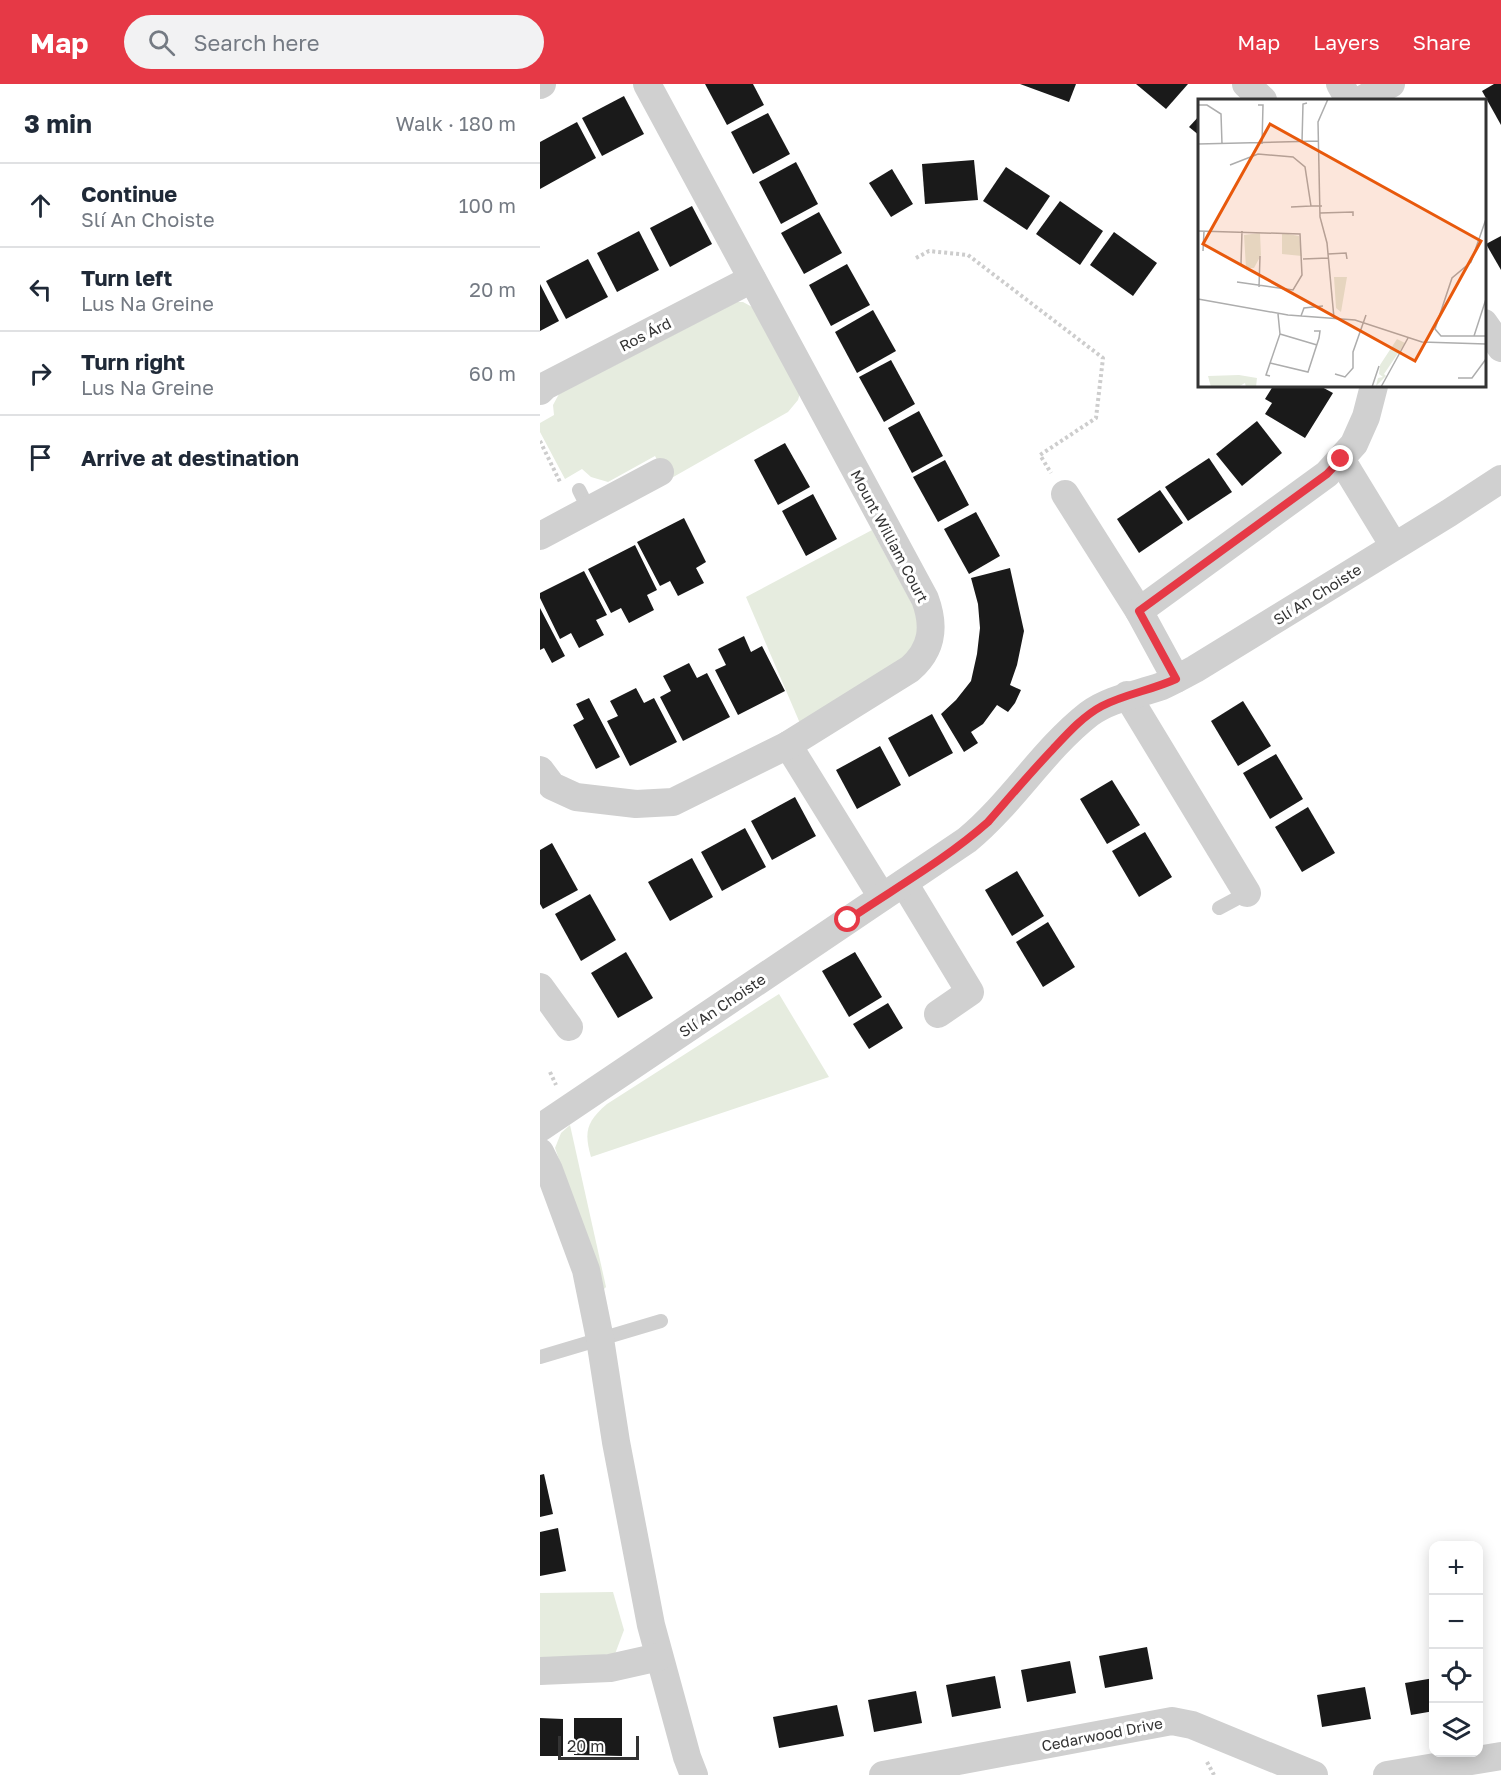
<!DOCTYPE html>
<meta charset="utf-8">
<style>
body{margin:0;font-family:"Golos Text",sans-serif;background:#f2f2f3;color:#1f2937}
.controls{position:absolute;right:18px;bottom:18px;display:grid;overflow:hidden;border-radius:12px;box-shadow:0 3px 15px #0003}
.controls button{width:54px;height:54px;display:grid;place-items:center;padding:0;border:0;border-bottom:2px solid #e0e1e3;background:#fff;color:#1f2937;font:30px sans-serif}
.scale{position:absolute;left:18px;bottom:15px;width:81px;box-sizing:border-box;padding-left:6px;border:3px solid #333;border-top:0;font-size:16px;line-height:21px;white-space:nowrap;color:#333;-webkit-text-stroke:4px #fff;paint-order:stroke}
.stop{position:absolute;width:18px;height:18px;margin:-14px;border:4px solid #e63946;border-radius:50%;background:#fff}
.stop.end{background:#e63946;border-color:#fff;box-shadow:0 2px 6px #0008}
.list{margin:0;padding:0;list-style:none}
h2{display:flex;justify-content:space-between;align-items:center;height:78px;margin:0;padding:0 24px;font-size:26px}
h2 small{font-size:20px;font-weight:400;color:#747a83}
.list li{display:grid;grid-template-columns:39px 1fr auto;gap:18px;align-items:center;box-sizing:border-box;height:84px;padding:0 24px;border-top:2px solid #e0e1e3}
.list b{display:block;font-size:22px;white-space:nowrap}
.list p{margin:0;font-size:20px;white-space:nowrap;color:#747a83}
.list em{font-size:20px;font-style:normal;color:#747a83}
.icon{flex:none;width:33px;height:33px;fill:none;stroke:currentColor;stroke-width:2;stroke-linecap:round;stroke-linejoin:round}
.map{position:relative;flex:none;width:961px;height:1691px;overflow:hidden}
header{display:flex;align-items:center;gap:36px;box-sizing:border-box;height:84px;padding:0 30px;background:#e63946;color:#fff}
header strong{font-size:28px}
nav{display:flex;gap:33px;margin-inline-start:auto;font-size:21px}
.search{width:420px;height:54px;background:#f2f2f3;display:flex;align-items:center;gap:15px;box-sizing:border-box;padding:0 21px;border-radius:33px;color:#747a83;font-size:22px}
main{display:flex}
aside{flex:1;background:#fff}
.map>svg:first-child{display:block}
</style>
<header>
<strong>Map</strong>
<div class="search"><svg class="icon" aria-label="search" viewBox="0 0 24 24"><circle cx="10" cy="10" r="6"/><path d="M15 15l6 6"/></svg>Search here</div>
<nav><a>Map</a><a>Layers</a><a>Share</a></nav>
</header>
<main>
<aside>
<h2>3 min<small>Walk · 180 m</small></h2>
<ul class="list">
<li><svg class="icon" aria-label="ahead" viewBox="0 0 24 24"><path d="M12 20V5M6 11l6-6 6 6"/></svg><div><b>Continue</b><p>Slí An Choiste</p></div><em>100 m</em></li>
<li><svg class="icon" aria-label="left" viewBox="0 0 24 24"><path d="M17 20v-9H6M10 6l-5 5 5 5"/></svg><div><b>Turn left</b><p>Lus Na Greine</p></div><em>20 m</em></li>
<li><svg class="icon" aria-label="right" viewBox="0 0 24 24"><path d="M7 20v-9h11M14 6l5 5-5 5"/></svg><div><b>Turn right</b><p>Lus Na Greine</p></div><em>60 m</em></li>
<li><svg class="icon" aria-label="arrive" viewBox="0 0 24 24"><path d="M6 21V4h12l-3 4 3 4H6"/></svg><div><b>Arrive at destination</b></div></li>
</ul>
</aside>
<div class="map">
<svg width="961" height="1691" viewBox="0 0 961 1691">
<rect width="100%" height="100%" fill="#fff"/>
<!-- green -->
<g fill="#e6ecdf">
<polygon points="197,218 203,218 214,224 260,309 258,316 248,328 128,396 115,372 68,398 51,393 42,385 25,395 0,348 0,339 14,331 13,321 19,310"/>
<polygon points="332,446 377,529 379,548 371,571 262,644 206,513"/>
<path d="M239,910L289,993L51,1073C44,1048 46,1038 67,1020Z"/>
<polygon points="30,1041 66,1203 64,1205 15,1064 21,1049"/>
<polygon points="73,1508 84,1546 75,1570 0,1576 0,1509"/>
</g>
<!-- building -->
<g fill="#1a1a1a">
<polygon points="165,0 213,0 224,21 187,41"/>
<polygon points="480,0 536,0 529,18"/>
<polygon points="596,0 648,0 626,25"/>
<polygon points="954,0 961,0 961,41 942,7"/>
<polygon points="84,12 104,50 62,72 42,34"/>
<polygon points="228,29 250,70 213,90 191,48"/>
<polygon points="660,31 660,52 649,43"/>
<polygon points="37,38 56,74 0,105 0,58"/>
<polygon points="434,76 438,116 385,120 382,80"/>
<polygon points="256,78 278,120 241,140 219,98"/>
<polygon points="466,83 510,112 487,146 443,117"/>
<polygon points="352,85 373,120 351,133 329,99"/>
<polygon points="520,117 563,147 540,181 496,150"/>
<polygon points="152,122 172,160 130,183 110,144"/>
<polygon points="279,128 302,169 264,190 241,149"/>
<polygon points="99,147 119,186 77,208 57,169"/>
<polygon points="574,148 617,179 593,212 550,181"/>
<polygon points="961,152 961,186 946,160"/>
<polygon points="48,175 68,213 26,235 6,197"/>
<polygon points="307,180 330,221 291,242 269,201"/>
<polygon points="0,200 19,237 0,247"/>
<polygon points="333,226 356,267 317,289 295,248"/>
<polygon points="351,276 375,320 344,338 319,293"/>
<polygon points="733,302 780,302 793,309 765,354 725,330 732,319 725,315"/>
<polygon points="379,327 403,372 372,389 348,344"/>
<polygon points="717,337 742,369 702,402 676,370"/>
<polygon points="245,359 270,403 238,421 214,376"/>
<polygon points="669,374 692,408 648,437 625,403"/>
<polygon points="405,376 429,421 398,438 373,393"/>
<polygon points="620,406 643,439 599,469 577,435"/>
<polygon points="273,410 297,455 266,472 242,427"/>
<polygon points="436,428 460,472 429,490 404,445"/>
<polygon points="144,434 166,478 156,484 164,499 138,512 130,497 120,502 97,458"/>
<polygon points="95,461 117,506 107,511 114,526 89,539 81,524 71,529 48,485"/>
<polygon points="470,484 484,547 477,581 470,601 481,606 475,619 468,628 457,621 443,640 431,648 438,659 424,668 401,630 416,616 431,597 437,570 440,544 438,520 431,494"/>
<polygon points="44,487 67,531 56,536 64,551 39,564 31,549 20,555 0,514 0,509"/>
<polygon points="0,524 25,572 12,579 4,564 0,566"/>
<polygon points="204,552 211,568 222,562 245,607 198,631 175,586 186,581 178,565"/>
<polygon points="149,579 157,594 167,589 190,633 143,657 120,613 131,607 123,592"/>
<polygon points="96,604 104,619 114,614 137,658 90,682 67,637 78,632 70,617"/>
<polygon points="49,614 80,673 56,685 33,641 44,635 36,620"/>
<polygon points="703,617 731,662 698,682 671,637"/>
<polygon points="392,630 413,669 369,693 348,654"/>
<polygon points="340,662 361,701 317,725 296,686"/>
<polygon points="736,670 763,715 730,735 703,689"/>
<polygon points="572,696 600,741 567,760 540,715"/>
<polygon points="255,713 276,752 232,776 211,737"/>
<polygon points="768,723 795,769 762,788 735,743"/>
<polygon points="205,744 226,783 182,807 161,768"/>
<polygon points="605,748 632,793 599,813 572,767"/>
<polygon points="12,759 38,806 3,825 0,820 0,766"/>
<polygon points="152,774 173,813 130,837 108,798"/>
<polygon points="477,787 504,832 472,852 445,806"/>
<polygon points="50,810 76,856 41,877 15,830"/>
<polygon points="508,838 535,883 503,903 476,858"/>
<polygon points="86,868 113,914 78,934 51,889"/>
<polygon points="315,868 342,913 309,933 282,887"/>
<polygon points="348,919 363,944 329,965 313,940"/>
<polygon points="4,1390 13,1430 0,1433 0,1391"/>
<polygon points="18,1444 26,1487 0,1492 0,1448"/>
<polygon points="607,1563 613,1595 565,1604 559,1572"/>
<polygon points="530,1577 536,1609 487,1618 481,1586"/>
<polygon points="455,1592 461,1624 412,1633 406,1601"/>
<polygon points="894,1594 894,1627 871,1631 865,1599"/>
<polygon points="825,1603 831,1635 782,1643 777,1611"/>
<polygon points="376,1607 382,1639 334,1648 328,1616"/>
<polygon points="297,1621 304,1652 239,1664 233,1633"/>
<polygon points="0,1634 23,1635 23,1672 0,1672"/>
<polygon points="34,1634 82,1634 82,1672 34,1671"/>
</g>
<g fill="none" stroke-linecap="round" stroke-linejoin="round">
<!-- path -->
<g stroke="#cdcdcd" stroke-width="4" stroke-dasharray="3 3" stroke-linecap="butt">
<polyline points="376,174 389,167 428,171 563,274 556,334 500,371 511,389"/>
<polyline points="0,357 21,400"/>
<polyline points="10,988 16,1001"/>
<polyline points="667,1678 674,1691"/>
</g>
<!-- lane -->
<g stroke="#d0d0d0" stroke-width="14">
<polyline points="39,406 49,426"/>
<polyline points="679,824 707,809"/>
<polyline points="0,1273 121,1237"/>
</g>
<!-- street -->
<g stroke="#d0d0d0" stroke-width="28">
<polyline points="706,0 723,16"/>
<polyline points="800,0 809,16"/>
<polyline points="0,1 2,0"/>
<polyline points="821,16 851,0"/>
<polyline points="944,239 961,264"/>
<polyline points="0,307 5,302 212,195"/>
<polyline points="801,375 854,462"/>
<polyline points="525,410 599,527"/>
<polyline points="0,452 120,388"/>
<polyline points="636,595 599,527 787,390 814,360 826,333 834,302"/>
<polyline points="587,611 707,809"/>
<polyline points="248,661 342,813"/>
<path d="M0,686L12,702L36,713L96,720L133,718L248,661L370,585C393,565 395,542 385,515L107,0"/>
<polyline points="364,799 430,908 398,930"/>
<polyline points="0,903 29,943"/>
<path d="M0,1044L427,756C472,719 503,666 549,630C571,614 597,611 622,602C633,597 644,591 655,585L909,429L961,395"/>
<polyline points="0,1068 9,1086 46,1186 60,1255 76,1358 111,1541 147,1673 154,1691"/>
<polyline points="0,1587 70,1584 119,1573"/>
<polyline points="343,1691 632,1637 652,1641 774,1691"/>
<polyline points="847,1691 961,1672"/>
</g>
</g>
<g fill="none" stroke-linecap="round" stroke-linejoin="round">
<!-- route -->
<path stroke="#e63946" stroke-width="8" d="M308,836C355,804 405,776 448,738C469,714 490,689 513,665C527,650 543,632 562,622C585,610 612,606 636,595L599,527L787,390L801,375"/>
</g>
<g text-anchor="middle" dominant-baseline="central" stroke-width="6" stroke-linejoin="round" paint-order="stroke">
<!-- street labels -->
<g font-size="15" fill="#333" stroke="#fff">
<text transform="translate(105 250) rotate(-27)">Ros Árd</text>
<text transform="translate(350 452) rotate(62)">Mount William Court</text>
<text transform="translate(777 510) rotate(-32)">Slí An Choiste</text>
<text transform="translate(182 921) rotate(-34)">Slí An Choiste</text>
<text transform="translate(562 1650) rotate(-11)">Cedarwood Drive</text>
</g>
</g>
<!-- overview -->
<g transform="translate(658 15)">
<rect width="288" height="288" fill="#fff"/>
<path d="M62,134L63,156L56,169H48L46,136ZM84,134L101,137L104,157L84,155ZM136,178H149L143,213L138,209ZM199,240L207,244L186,275L188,277L178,287L180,279L185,278L181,275L182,266ZM41,276L59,279L58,288H48L47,284L40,288H13L10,277Z" fill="#e6ecdf"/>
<path fill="none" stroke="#adadad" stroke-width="1.5" d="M130,0L120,23L122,118L129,144L136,219M0,6H9L23,15L24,45M60,6H65L64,45M104,43L105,5L109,4M0,45L120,42M32,66L60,55L95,58L107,68L113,107H124M93,108L113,107M122,114L155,113V117M288,120L273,163L254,179L237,230L243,237H288M0,132L102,135L104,176L95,191L39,183M44,132L43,165L47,168M5,152L6,132M130,155L148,154L149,160M105,160L130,159M61,188L62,157M0,200L90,216L157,221L224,243L288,245M103,217L106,209L125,207M82,235L119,246M276,237L288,200M72,264L110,273L121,239L122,232H116M137,275L147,278L155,269V253L168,216M72,277L68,276L82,235L80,215M260,279H274L288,260M174,288L181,267M183,288L210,239"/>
<path fill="#e8590c" fill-opacity="0.15" stroke="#e8590c" stroke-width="3" d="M72,25L283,142L217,262L5,145Z"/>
<rect width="288" height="288" fill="none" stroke="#333" stroke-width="3"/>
</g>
</svg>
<div class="controls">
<button>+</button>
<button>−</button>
<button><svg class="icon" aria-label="locate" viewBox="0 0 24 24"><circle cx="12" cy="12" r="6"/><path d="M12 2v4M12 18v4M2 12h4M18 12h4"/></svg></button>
<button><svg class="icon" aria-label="layers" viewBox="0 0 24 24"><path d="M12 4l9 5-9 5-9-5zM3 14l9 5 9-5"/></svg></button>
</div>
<div class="scale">20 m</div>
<div class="stop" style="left:308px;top:836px"></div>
<div class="stop end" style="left:801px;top:375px"></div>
</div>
</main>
